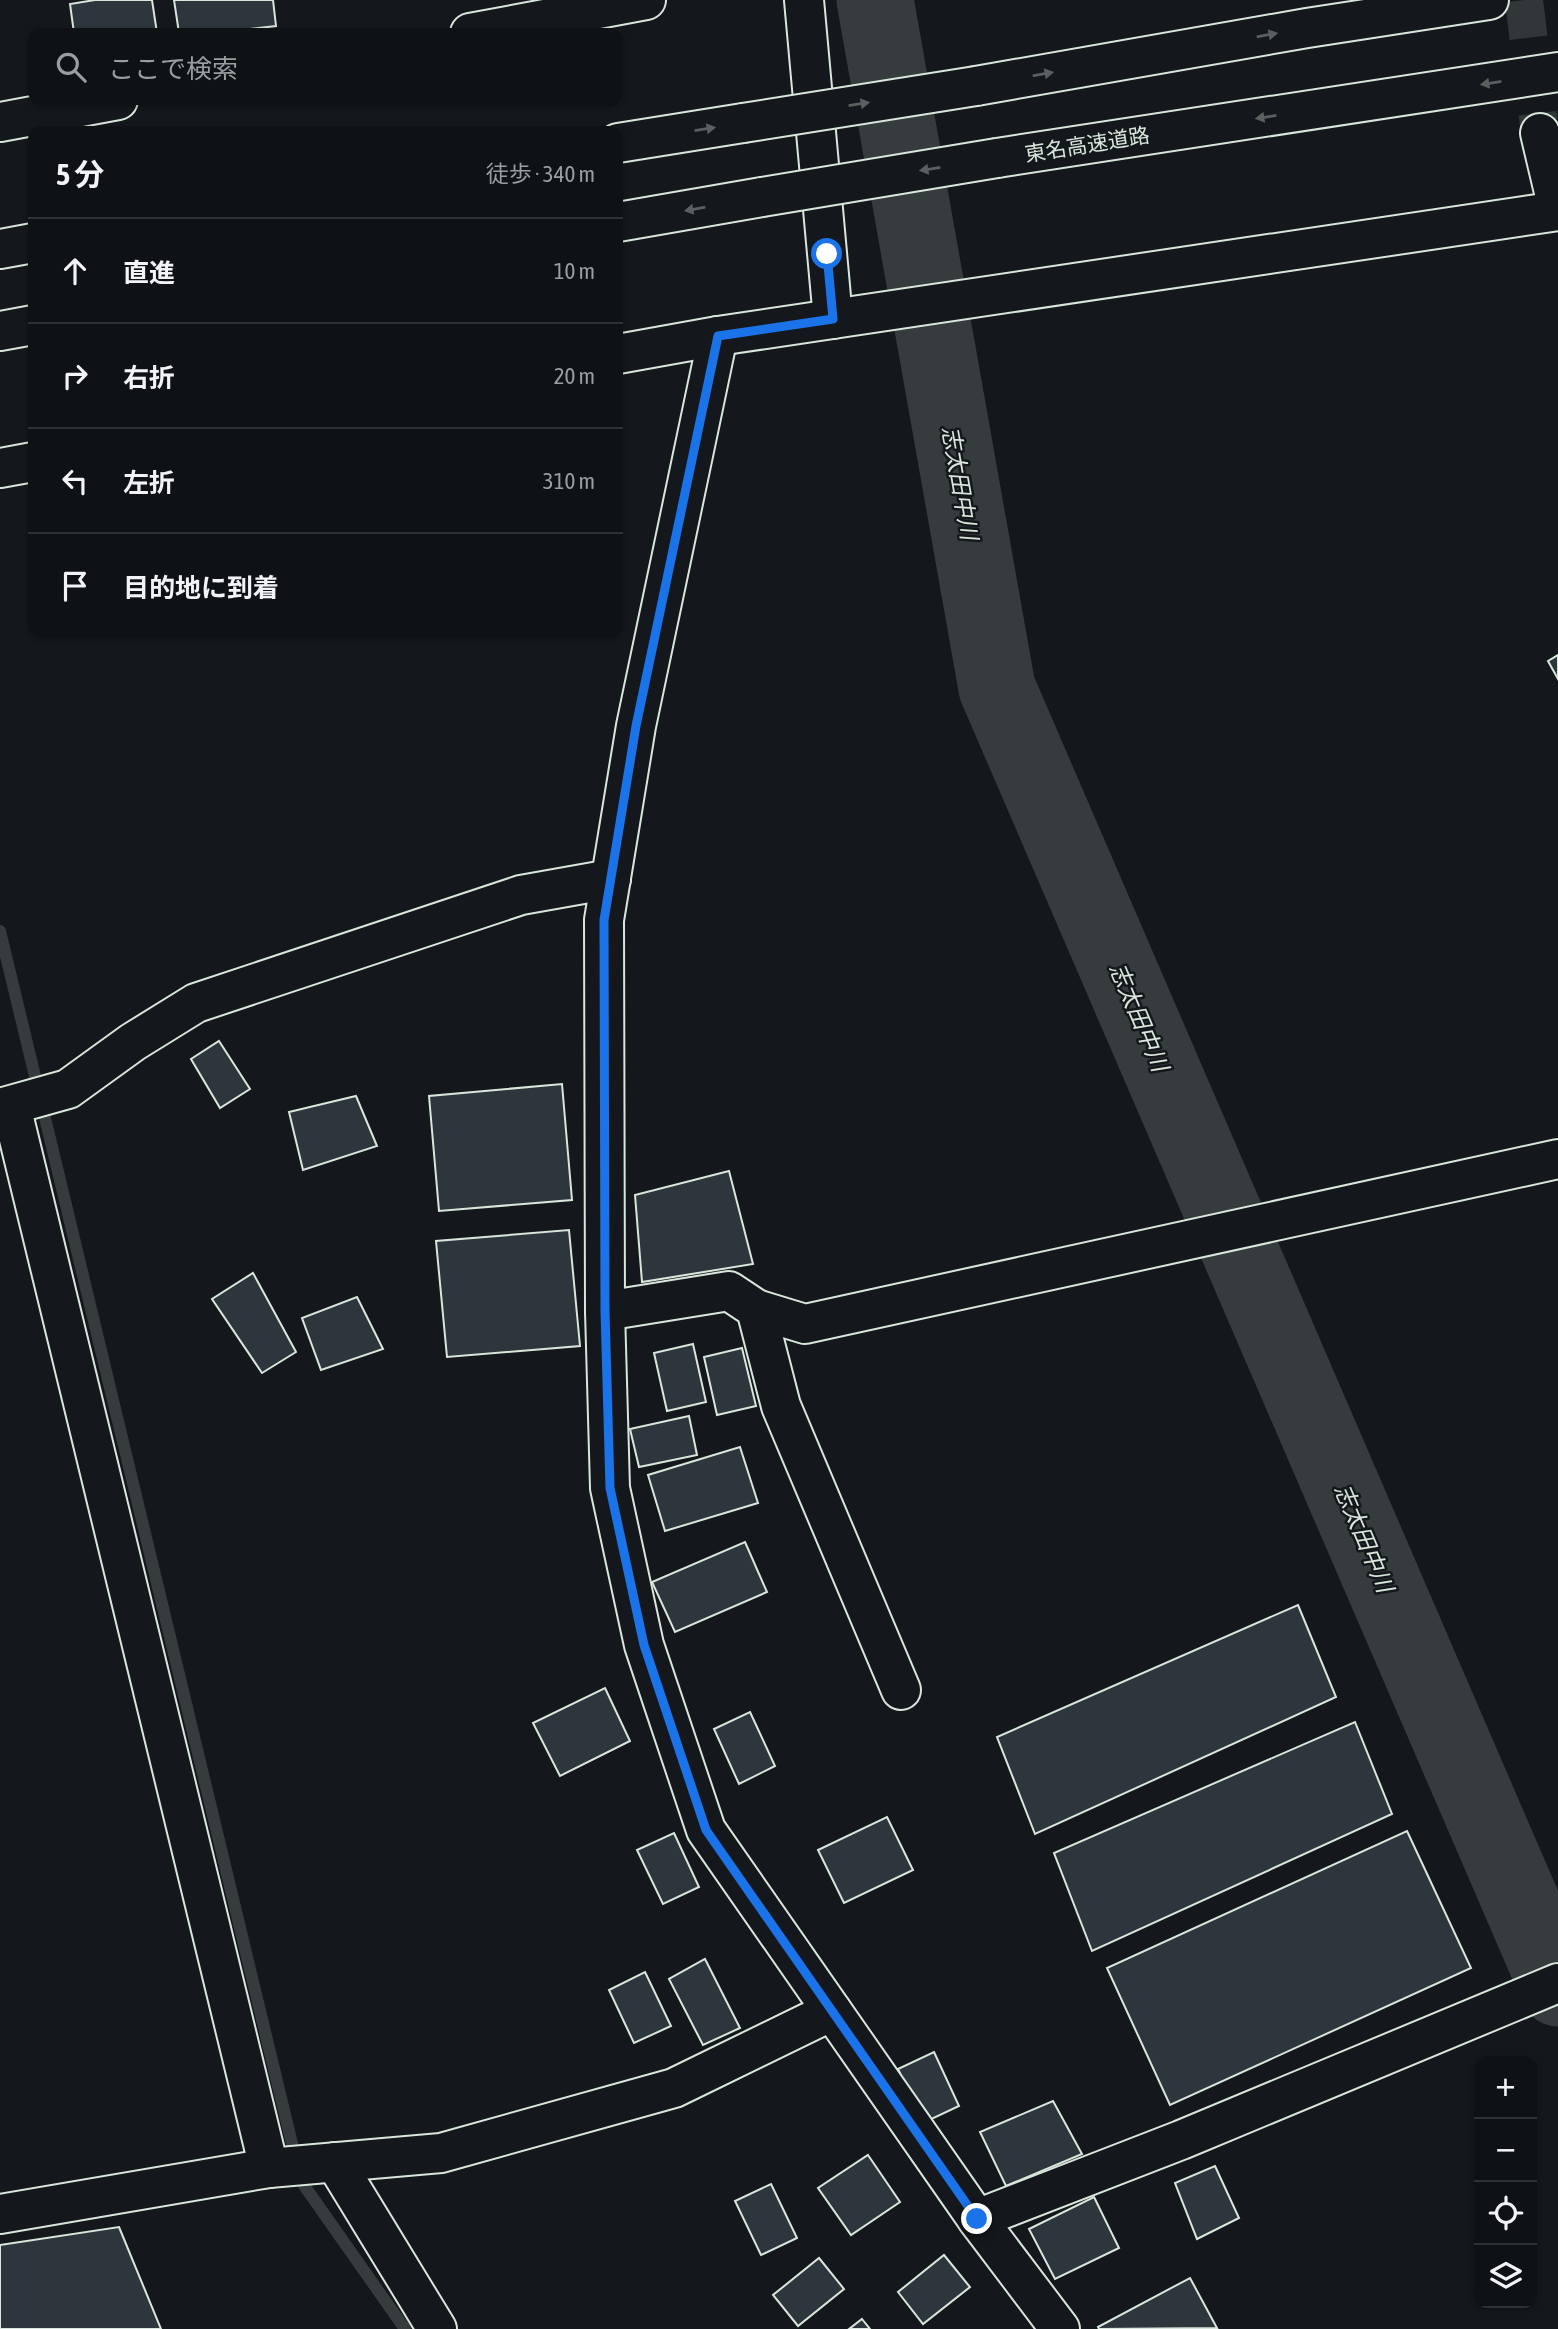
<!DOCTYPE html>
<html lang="ja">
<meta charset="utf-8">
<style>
body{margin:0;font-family:"Asap Condensed","Noto Sans JP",sans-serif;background:#1d2022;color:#f1f3f6}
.controls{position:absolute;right:21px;bottom:21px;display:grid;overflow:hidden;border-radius:14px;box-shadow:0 2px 5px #0004}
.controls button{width:63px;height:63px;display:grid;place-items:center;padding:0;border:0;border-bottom:2px solid #2f3234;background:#0f1215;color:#f1f3f6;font:35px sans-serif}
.stop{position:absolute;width:21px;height:21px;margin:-16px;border:5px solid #1a73e8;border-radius:50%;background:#fff}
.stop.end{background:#1a73e8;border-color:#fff;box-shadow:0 2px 7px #0008}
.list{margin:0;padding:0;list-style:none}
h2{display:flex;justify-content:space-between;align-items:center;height:91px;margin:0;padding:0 28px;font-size:30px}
h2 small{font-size:23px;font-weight:400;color:#9b9ea0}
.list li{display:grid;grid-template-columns:46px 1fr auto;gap:21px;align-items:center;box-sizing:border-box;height:105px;padding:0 28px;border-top:2px solid #2f3234}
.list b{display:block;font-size:26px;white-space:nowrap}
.list em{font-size:23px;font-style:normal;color:#9b9ea0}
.icon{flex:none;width:38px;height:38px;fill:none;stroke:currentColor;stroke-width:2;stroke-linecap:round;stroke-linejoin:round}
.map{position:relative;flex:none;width:1558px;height:2329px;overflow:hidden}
.search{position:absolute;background:#0f1215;box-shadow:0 2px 5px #0004;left:28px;top:28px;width:595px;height:77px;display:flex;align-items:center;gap:18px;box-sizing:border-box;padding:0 24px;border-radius:14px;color:#9b9ea0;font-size:26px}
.panel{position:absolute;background:#0f1215;box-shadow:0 2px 5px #0004;left:28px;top:126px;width:595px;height:511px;border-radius:14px}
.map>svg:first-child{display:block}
</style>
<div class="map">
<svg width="1558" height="2329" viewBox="0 0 1558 2329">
<rect width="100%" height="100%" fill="#14181c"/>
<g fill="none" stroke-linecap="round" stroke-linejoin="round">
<!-- stream -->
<polyline stroke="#363b3e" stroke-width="12" points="0,931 301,2181 405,2329"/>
<!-- river -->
<polyline stroke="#363b3e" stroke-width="77" points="875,0 997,688 1558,1988"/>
</g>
<!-- building -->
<g fill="#2c363c" stroke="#d8e6dc" stroke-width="2">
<polygon points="95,0 152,0 157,33 74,33 70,4"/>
<polygon points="174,0 273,0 276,26 217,33 179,33"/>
<polygon points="1558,655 1558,679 1548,661"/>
<polygon points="219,1041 250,1089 220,1108 191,1059"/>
<polygon points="562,1084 572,1200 439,1211 429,1096"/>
<polygon points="356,1096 377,1146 303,1170 289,1112"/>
<polygon points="729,1171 753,1264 642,1282 635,1195"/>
<polygon points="569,1230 580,1346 447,1357 436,1241"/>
<polygon points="253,1273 296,1352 262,1373 212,1299"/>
<polygon points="357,1297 383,1349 321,1370 302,1318"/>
<polygon points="693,1344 706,1402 667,1411 654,1353"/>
<polygon points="742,1348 756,1406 717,1415 704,1357"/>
<polygon points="689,1416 697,1455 639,1467 630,1429"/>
<polygon points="740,1447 758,1503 665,1531 648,1475"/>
<polygon points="745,1542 767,1592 675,1632 652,1582"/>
<polygon points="1298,1605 1336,1697 1035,1834 997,1737"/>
<polygon points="605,1688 630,1741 560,1776 533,1723"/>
<polygon points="750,1712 775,1766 739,1784 714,1729"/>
<polygon points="1355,1722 1392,1814 1092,1951 1054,1853"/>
<polygon points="887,1817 913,1870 844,1903 818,1850"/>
<polygon points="1407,1831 1471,1968 1170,2105 1107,1968"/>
<polygon points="674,1833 699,1887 663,1904 637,1850"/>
<polygon points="705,1959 740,2028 703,2045 669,1979"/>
<polygon points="645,1972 671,2026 634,2043 609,1990"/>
<polygon points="934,2052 959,2106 923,2123 898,2069"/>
<polygon points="1053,2101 1082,2154 1006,2186 980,2132"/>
<polygon points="868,2155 900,2202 851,2235 818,2188"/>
<polygon points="1215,2166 1239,2218 1197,2239 1175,2183"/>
<polygon points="771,2184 797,2238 761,2255 735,2201"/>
<polygon points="1094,2197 1119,2248 1055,2279 1029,2229"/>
<polygon points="119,2227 161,2329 0,2329 0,2245"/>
<polygon points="944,2255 970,2287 923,2324 898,2292"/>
<polygon points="819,2258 844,2289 798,2326 773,2295"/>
<polygon points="1190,2278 1217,2328 1099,2329 1098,2327"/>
<polygon points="862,2319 870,2329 849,2329"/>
</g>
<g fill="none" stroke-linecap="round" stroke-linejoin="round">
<!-- minor-tunnel -->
<polyline stroke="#313739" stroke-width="38" stroke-dasharray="38 19" stroke-linecap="butt" points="1524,0 1540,133"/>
<defs>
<g id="minor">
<polyline points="804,0 833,319"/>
<polyline points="470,33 646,0"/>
<polyline points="0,122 118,100"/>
<polyline points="1540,133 1558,209"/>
<polyline points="718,336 636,726 604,920 605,1311 610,1488 644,1645 706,1830 977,2219 1060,2329"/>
<polyline points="618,354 718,336 1558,211"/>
<polyline points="0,468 33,462"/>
<polyline points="11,1106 269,2168"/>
<polyline points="0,1108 68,1089 133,1042 196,1003 521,895 611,879"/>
<polyline points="756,1309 805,1324 1558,1159"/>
<polyline points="605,1311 729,1291 756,1309 781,1406 901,1690"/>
<polyline points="335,2162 437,2329"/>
<polyline points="0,2214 269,2168 441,2153 674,2088 832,2011"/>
<polyline points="977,2219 1181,2140 1558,1983"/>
</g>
<g id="highway">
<polyline points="976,86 1307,28 1489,0"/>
<polyline points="618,143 743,123"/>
<polyline points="997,158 1558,72"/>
<polyline points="618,222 762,197"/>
<polyline points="0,249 33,243"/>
<polyline points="0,331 33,325"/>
</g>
</defs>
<!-- minor casing -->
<use href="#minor" stroke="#d8e6dc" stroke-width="42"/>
<!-- highway casing -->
<use href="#highway" stroke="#d8e6dc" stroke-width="42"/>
<!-- minor -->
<use href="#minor" stroke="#14181c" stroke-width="38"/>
<!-- highway -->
<use href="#highway" stroke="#14181c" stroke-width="38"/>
<defs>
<g id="highway-bridge">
<polyline points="743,123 976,86"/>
<polyline points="762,197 997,158"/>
</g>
</defs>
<!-- highway-bridge casing -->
<use href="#highway-bridge" stroke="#d8e6dc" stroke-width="42" stroke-linecap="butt"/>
<!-- highway-bridge -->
<use href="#highway-bridge" stroke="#14181c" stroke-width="38"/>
</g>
<!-- one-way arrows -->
<defs><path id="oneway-solid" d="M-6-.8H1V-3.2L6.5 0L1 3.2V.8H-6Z" transform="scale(1.75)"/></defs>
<g fill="#59605f">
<use href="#oneway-solid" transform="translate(1267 35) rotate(-10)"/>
<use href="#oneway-solid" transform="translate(1043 74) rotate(-10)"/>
<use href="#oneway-solid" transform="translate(1491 83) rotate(171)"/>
<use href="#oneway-solid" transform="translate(859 104) rotate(-9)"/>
<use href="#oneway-solid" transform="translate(1266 117) rotate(171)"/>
<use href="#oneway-solid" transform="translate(705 129) rotate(-9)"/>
<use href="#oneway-solid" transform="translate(930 169) rotate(171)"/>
<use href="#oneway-solid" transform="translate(695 209) rotate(170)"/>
</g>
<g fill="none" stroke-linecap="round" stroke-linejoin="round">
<!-- route -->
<polyline stroke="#1a73e8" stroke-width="9" points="827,254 833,319 718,336 636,726 604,920 605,1311 610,1488 644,1645 706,1830 977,2219"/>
</g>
<g text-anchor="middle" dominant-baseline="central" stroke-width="5" stroke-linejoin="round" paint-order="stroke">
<!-- street labels -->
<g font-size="21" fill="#d8e6dc" stroke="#14181c">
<text transform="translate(1087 144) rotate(-9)">東名高速道路</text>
</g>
<!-- water labels -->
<g font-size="23" font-style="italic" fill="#d8e6dc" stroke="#14181c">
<text transform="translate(960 483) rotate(80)">志太田中川</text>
<text transform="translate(1139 1017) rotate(67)">志太田中川</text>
<text transform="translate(1364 1538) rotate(67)">志太田中川</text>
</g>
</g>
</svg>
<div class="controls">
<button>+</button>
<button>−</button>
<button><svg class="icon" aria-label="locate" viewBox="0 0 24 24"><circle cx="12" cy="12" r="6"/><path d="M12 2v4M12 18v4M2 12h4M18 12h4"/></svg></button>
<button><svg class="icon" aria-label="layers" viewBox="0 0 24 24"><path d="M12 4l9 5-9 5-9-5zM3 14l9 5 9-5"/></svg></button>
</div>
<div class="stop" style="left:827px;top:254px"></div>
<div class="stop end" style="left:977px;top:2219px"></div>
<div class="search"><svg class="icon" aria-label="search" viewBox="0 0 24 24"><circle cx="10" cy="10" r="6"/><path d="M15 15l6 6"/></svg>ここで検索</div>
<section class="panel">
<h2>5 分<small>徒歩 · 340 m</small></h2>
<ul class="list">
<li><svg class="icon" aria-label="ahead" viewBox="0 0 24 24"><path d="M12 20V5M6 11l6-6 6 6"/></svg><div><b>直進</b></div><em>10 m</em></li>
<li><svg class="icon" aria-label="right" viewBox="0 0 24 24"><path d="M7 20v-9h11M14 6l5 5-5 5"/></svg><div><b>右折</b></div><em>20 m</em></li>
<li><svg class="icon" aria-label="left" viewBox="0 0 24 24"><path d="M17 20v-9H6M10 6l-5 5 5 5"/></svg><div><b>左折</b></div><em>310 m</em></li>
<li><svg class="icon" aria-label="arrive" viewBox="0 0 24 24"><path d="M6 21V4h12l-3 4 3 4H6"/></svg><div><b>目的地に到着</b></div></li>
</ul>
</section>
</div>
